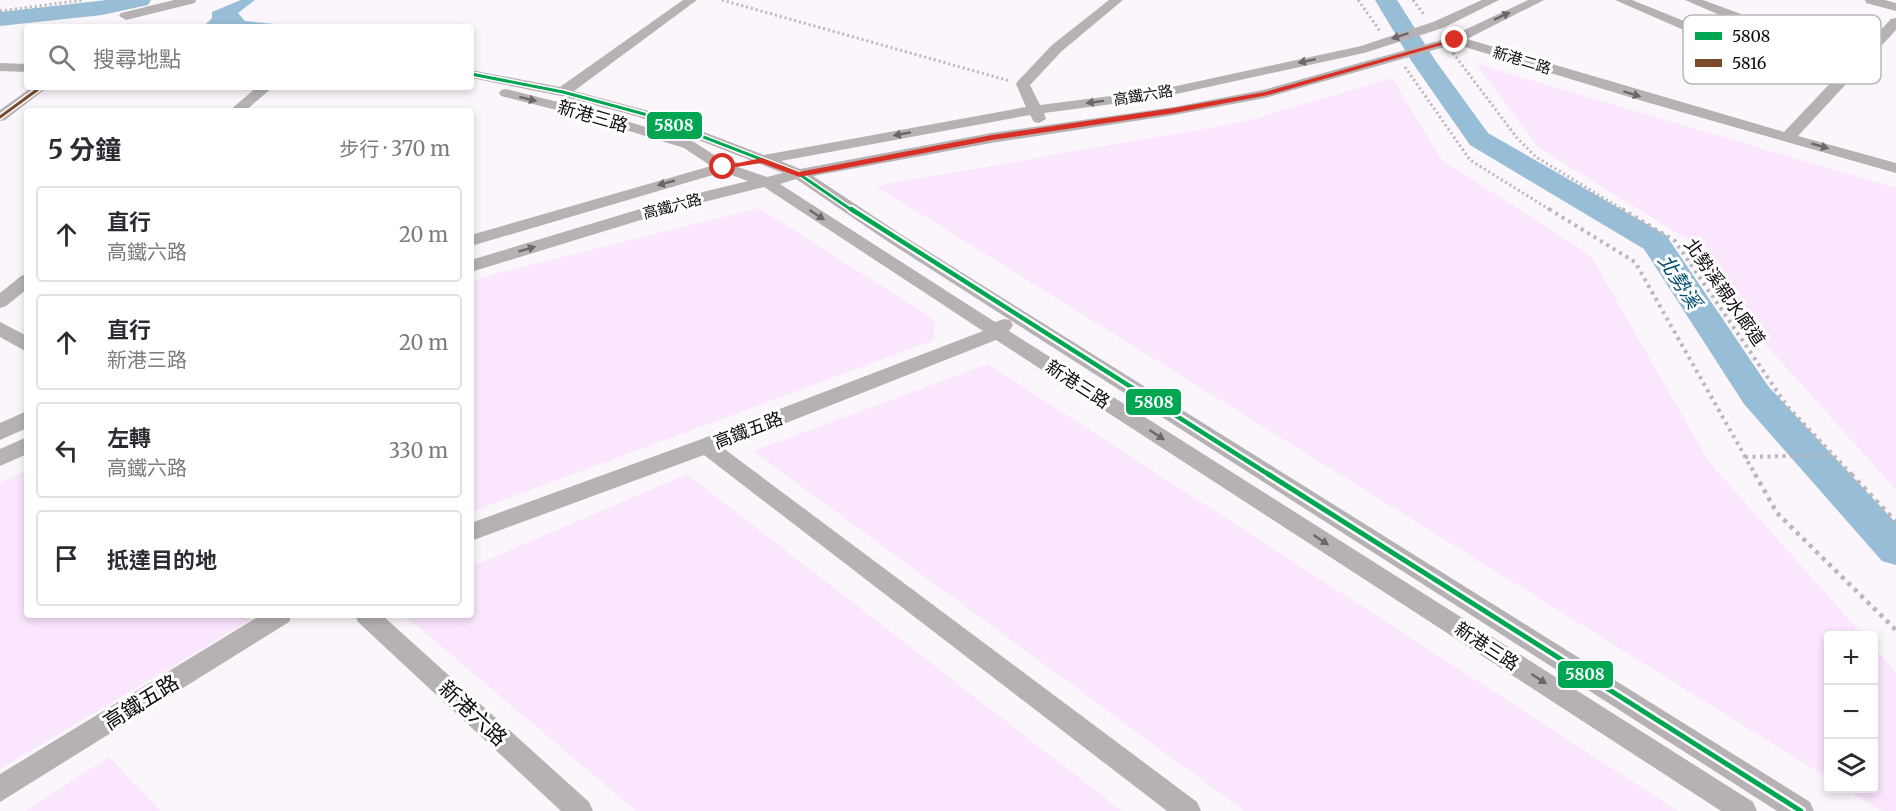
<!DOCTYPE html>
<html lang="zh-TW">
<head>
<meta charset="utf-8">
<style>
  :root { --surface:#fff; --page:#f7f7f7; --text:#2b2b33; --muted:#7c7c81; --line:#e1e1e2 }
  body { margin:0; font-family:Merriweather,"Noto Sans TC",serif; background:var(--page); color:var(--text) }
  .controls { position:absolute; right:18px; bottom:18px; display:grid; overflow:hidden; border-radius:6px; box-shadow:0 3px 9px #0003 }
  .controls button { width:54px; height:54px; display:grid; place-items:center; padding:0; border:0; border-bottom:2px solid var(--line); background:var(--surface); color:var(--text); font:30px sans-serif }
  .stop { position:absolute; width:18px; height:18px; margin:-14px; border:4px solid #d93025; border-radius:50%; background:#fff }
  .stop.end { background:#d93025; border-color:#fff; box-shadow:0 2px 6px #0008 }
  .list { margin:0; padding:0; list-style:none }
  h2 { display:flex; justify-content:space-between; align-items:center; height:78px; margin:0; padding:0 24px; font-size:26px }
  h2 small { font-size:20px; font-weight:400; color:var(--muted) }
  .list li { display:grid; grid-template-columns:39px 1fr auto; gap:18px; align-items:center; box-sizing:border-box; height:96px; margin:0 12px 12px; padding:0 12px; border:2px solid var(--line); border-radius:6px }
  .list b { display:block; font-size:22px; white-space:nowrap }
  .list p { margin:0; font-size:20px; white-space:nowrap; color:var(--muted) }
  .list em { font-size:20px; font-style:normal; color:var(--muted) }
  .icon { flex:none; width:33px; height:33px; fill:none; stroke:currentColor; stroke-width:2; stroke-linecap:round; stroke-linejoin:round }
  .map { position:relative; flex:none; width:1896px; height:811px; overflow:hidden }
  .search { position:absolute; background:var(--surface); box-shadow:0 3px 9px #0003; left:24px; top:24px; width:450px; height:66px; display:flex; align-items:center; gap:15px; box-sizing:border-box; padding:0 21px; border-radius:6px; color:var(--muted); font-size:22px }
  .panel { position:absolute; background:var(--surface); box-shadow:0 3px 9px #0003; left:24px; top:108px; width:450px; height:510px; border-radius:6px }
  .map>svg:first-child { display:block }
</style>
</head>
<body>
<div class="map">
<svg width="1896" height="811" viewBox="0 0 1896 811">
  <rect width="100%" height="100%" fill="#fbf6fb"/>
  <g fill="#fae6fd">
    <path d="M 1476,64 L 1896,188 L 1896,490 L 1738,314 L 1698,246 L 1539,148 Z"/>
    <path d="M 1392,78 L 1441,159 L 1591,256 L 1709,462 L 1863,635 L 1828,636 L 1828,778 L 876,186 L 1243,122 Z"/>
    <path d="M 759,208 L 935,320 L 934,340 L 471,512 L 471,283 L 494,274 Z"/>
    <path d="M 988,364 L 1678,811 L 1244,811 L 753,451 Z"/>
    <path d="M 27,470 L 27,615 L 253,615 L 250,620 L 0,769 L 0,483 Z"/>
    <path d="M 687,474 L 1122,811 L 636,811 L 404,615 L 471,615 L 471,567 Z"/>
    <path d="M 1874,648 L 1896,673 L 1896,811 L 1882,811 L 1846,789 L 1874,788 Z"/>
    <path d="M 109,757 L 161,811 L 25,811 Z"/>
  </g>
  <path fill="#98bdd6" d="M 241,0 L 255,0 L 238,13 L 245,21 L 305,27 L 203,27 L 212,18 L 212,12 Z"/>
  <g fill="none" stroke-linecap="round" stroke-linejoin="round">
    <g fill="#98bdd6" fill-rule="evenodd">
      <path d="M 107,0 L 151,0 L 148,5 L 102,15 L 0,26 L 0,12 Z"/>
      <path d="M 1375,0 L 1397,0 L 1435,60 L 1488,133 L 1666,235 L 1768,386 L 1896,523 L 1896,565 L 1882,561 L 1744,404 L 1644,249 L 1470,145 L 1412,62 Z"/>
    </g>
    <g stroke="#bab6b9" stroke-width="3" stroke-dasharray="2 3" stroke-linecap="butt">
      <path d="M 722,0 L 1010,81"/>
      <path d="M 1358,0 L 1380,31"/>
      <path d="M 1413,0 L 1425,16"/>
      <path d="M 0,11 L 84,0"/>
      <path d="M 1453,53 L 1517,138 L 1536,157 L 1625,211"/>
      <path d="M 1405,67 L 1470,160 L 1552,211"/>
    </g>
    <g stroke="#bab6b9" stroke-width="4" stroke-dasharray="3 4.5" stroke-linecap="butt">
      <path d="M 1549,209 L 1635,262 L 1756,476"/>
      <path d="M 1622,209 L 1675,241 L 1787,406 L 1853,476"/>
      <path d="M 1745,457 L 1833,455"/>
    </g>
    <g stroke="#bab6b9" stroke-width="4.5" stroke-dasharray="4 5" stroke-linecap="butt">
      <path d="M 1755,474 L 1777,513 L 1896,630"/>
      <path d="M 1851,474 L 1896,522"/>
    </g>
    <g fill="#b6b1b2" fill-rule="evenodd">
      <path d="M 174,0 L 196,0 L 195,3 L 126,20 L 119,16 L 121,13 Z"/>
      <path d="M 683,0 L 697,0 L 574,91 L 649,111 L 764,155 L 1026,107 L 1016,84 L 1018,81 L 1052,45 L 1109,0 L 1123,0 L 1062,51 L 1030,85 L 1040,105 L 1158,90 L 1361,46 L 1433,22 L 1482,0 L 1499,0 L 1443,28 L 1364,53 L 1158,98 L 1044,113 L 1046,119 L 1039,123 L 1034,122 L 1030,115 L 781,161 L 800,169 L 991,133 L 1174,107 L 1263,90 L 1445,39 L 1442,35 L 1444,32 L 1449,31 L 1456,34 L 1528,0 L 1544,0 L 1467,39 L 1784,132 L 1891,19 L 1896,18 L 1896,30 L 1798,136 L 1896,163 L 1896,173 L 1646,102 L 1455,44 L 1265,98 L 1174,115 L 991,143 L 813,176 L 902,235 L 1810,802 L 1814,811 L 1777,811 L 890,243 L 796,179 L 780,184 L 995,322 L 1004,319 L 1010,320 L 1013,325 L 1009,331 L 1753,802 L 1757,811 L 1721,811 L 996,340 L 723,448 L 1197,802 L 1201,811 L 1167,811 L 704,455 L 471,541 L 471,523 L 699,440 L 983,331 L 764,187 L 680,208 L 471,272 L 471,260 L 670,200 L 748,181 L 723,172 L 471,246 L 471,235 L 711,166 L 684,148 L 584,117 L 501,96 L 499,93 L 501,90 L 506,89 L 594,111 L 694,142 L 725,162 L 737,162 L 738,167 L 767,177 L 783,173 L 639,117 L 561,96 L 471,78 L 471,70 L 560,87 Z"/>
      <path d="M 1615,0 L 1632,0 L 1719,35 L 1721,38 L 1714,42 L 1709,41 Z"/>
      <path d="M 1685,0 L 1703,0 L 1741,14 L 1743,17 L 1741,20 L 1731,20 Z"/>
      <path d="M 1865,0 L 1885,0 L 1896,3 L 1896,11 L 1866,3 Z"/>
      <path d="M 0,63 L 27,64 L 27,72 L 0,71 Z"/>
      <path d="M 32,87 L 48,87 L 5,120 L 0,121 L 0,110 Z"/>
      <path d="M 257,87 L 273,87 L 245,111 L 229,111 Z"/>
      <path d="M 27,274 L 27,289 L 6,306 L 0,308 L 0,293 L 21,276 Z"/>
      <path d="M 0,322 L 27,336 L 27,352 L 0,337 Z"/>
      <path d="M 27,411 L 27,428 L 0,440 L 0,423 Z"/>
      <path d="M 27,437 L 27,454 L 0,466 L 0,449 Z"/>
      <path d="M 261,615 L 292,615 L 289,622 L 0,802 L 0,774 Z"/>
      <path d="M 355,615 L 382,615 L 589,802 L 593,811 L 561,811 L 358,622 Z"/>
    </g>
    <g stroke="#fff" stroke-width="6">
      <path id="bus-1-far2" d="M 471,74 L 563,92 L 644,114 L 799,174 L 853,211"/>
    </g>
    <g stroke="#fff" stroke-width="9">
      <path id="bus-1-far1" d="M 851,209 L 1271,476"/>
    </g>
    <g stroke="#fff" stroke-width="10">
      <path id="bus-1" d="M 1268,474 L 1801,811"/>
    </g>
    <g stroke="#fff" stroke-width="6">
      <path id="bus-2" d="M 0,117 L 41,87"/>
    </g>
    <use href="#bus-1-far2" stroke="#00a651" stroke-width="3"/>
    <use href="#bus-1-far1" stroke="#00a651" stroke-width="4.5"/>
    <use href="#bus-1" stroke="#00a651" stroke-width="5"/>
    <use href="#bus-2" stroke="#7a4b2a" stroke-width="3"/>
  </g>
  <defs><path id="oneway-solid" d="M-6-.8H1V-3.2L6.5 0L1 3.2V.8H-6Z" transform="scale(1.5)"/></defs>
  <g fill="#6c666a">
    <use href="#oneway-solid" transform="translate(1502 16) rotate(-25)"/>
    <use href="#oneway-solid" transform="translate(1400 36) rotate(162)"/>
    <use href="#oneway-solid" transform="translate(1307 61) rotate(168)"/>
    <use href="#oneway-solid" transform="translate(1632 94) rotate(17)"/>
    <use href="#oneway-solid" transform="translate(528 99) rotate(14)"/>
    <use href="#oneway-solid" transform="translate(1095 102) rotate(172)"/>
    <use href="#oneway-solid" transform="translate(902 134) rotate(169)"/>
    <use href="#oneway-solid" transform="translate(1820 146) rotate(16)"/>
    <use href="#oneway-solid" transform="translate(666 183) rotate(164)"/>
    <use href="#oneway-solid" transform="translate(817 215) rotate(33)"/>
    <use href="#oneway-solid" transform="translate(527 249) rotate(-17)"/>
    <use href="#oneway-solid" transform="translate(1157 435) rotate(33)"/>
    <use href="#oneway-solid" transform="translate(1321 540) rotate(33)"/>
    <use href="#oneway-solid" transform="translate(1539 679) rotate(33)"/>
  </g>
  <path fill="#d93025" d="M 1453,39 L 1459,40 L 1268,95 L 1174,113 L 992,140 L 799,177 L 761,163 L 723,169 L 719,167 L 762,158 L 799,172 L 992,135 L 1174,108 L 1265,92 Z"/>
  <g text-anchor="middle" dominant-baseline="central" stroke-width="6" stroke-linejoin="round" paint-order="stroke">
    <g font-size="15" fill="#110a12" stroke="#fff">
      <text transform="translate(1522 60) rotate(17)">新港二路</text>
      <text transform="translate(1143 95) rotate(-9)">高鐵六路</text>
      <text transform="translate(672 206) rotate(-15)">高鐵六路</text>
    </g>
    <g font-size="18" fill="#110a12" stroke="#fff">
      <text transform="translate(593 116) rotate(16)">新港三路</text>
      <text transform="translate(1725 292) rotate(55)">北勢溪親水廊道</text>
      <text transform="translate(1078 384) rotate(33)">新港三路</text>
      <text transform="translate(748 430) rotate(-21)">高鐵五路</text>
      <text transform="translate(1487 646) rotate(33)">新港三路</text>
    </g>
    <g font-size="20" font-style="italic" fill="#024e6f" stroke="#fff">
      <text transform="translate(1680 281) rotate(57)">北勢溪</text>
    </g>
    <g font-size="21" fill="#110a12" stroke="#fff">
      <text transform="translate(141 702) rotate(-32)">高鐵五路</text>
      <text transform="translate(473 713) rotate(43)">新港六路</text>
    </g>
  </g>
  <rect x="1683" y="15" width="198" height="69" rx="9" fill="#fff" stroke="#b8b6b8" stroke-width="1.5"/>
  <rect x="1695" y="32" width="27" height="8" fill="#00a651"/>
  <rect x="1695" y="59" width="27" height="8" fill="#7a4b2a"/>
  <g font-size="16" fill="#110a12">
    <text x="1732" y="42">5808</text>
    <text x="1732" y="69">5816</text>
  </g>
  <g stroke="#fff" stroke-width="2">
    <rect x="646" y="111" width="57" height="29" rx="6" fill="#00a651"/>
    <rect x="1125" y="388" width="57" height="28" rx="6" fill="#00a651"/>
    <rect x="1557" y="660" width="57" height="29" rx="6" fill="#00a651"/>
  </g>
  <g font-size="16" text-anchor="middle" font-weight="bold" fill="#fff">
    <text x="674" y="131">5808</text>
    <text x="1154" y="408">5808</text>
    <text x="1585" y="680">5808</text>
  </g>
</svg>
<div class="controls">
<button>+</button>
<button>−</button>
<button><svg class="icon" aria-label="layers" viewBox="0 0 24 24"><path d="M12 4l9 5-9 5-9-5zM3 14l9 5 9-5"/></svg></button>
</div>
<div class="stop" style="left:723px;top:167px"></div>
<div class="stop end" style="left:1455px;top:40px"></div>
<div class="search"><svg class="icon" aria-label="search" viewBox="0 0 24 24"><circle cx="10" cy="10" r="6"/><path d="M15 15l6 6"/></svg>搜尋地點</div>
<section class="panel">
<h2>5 分鐘<small>步行 · 370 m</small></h2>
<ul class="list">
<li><svg class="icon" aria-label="ahead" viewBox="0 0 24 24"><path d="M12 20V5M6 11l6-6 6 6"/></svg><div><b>直行</b><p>高鐵六路</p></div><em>20 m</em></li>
<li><svg class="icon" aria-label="ahead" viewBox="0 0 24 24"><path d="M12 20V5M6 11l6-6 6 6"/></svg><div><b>直行</b><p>新港三路</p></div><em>20 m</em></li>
<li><svg class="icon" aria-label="left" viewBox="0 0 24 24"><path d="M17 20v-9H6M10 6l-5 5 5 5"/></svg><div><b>左轉</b><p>高鐵六路</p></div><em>330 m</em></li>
<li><svg class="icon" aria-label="arrive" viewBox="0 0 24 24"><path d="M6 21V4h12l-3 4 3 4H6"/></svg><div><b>抵達目的地</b></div></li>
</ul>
</section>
</div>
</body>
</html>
